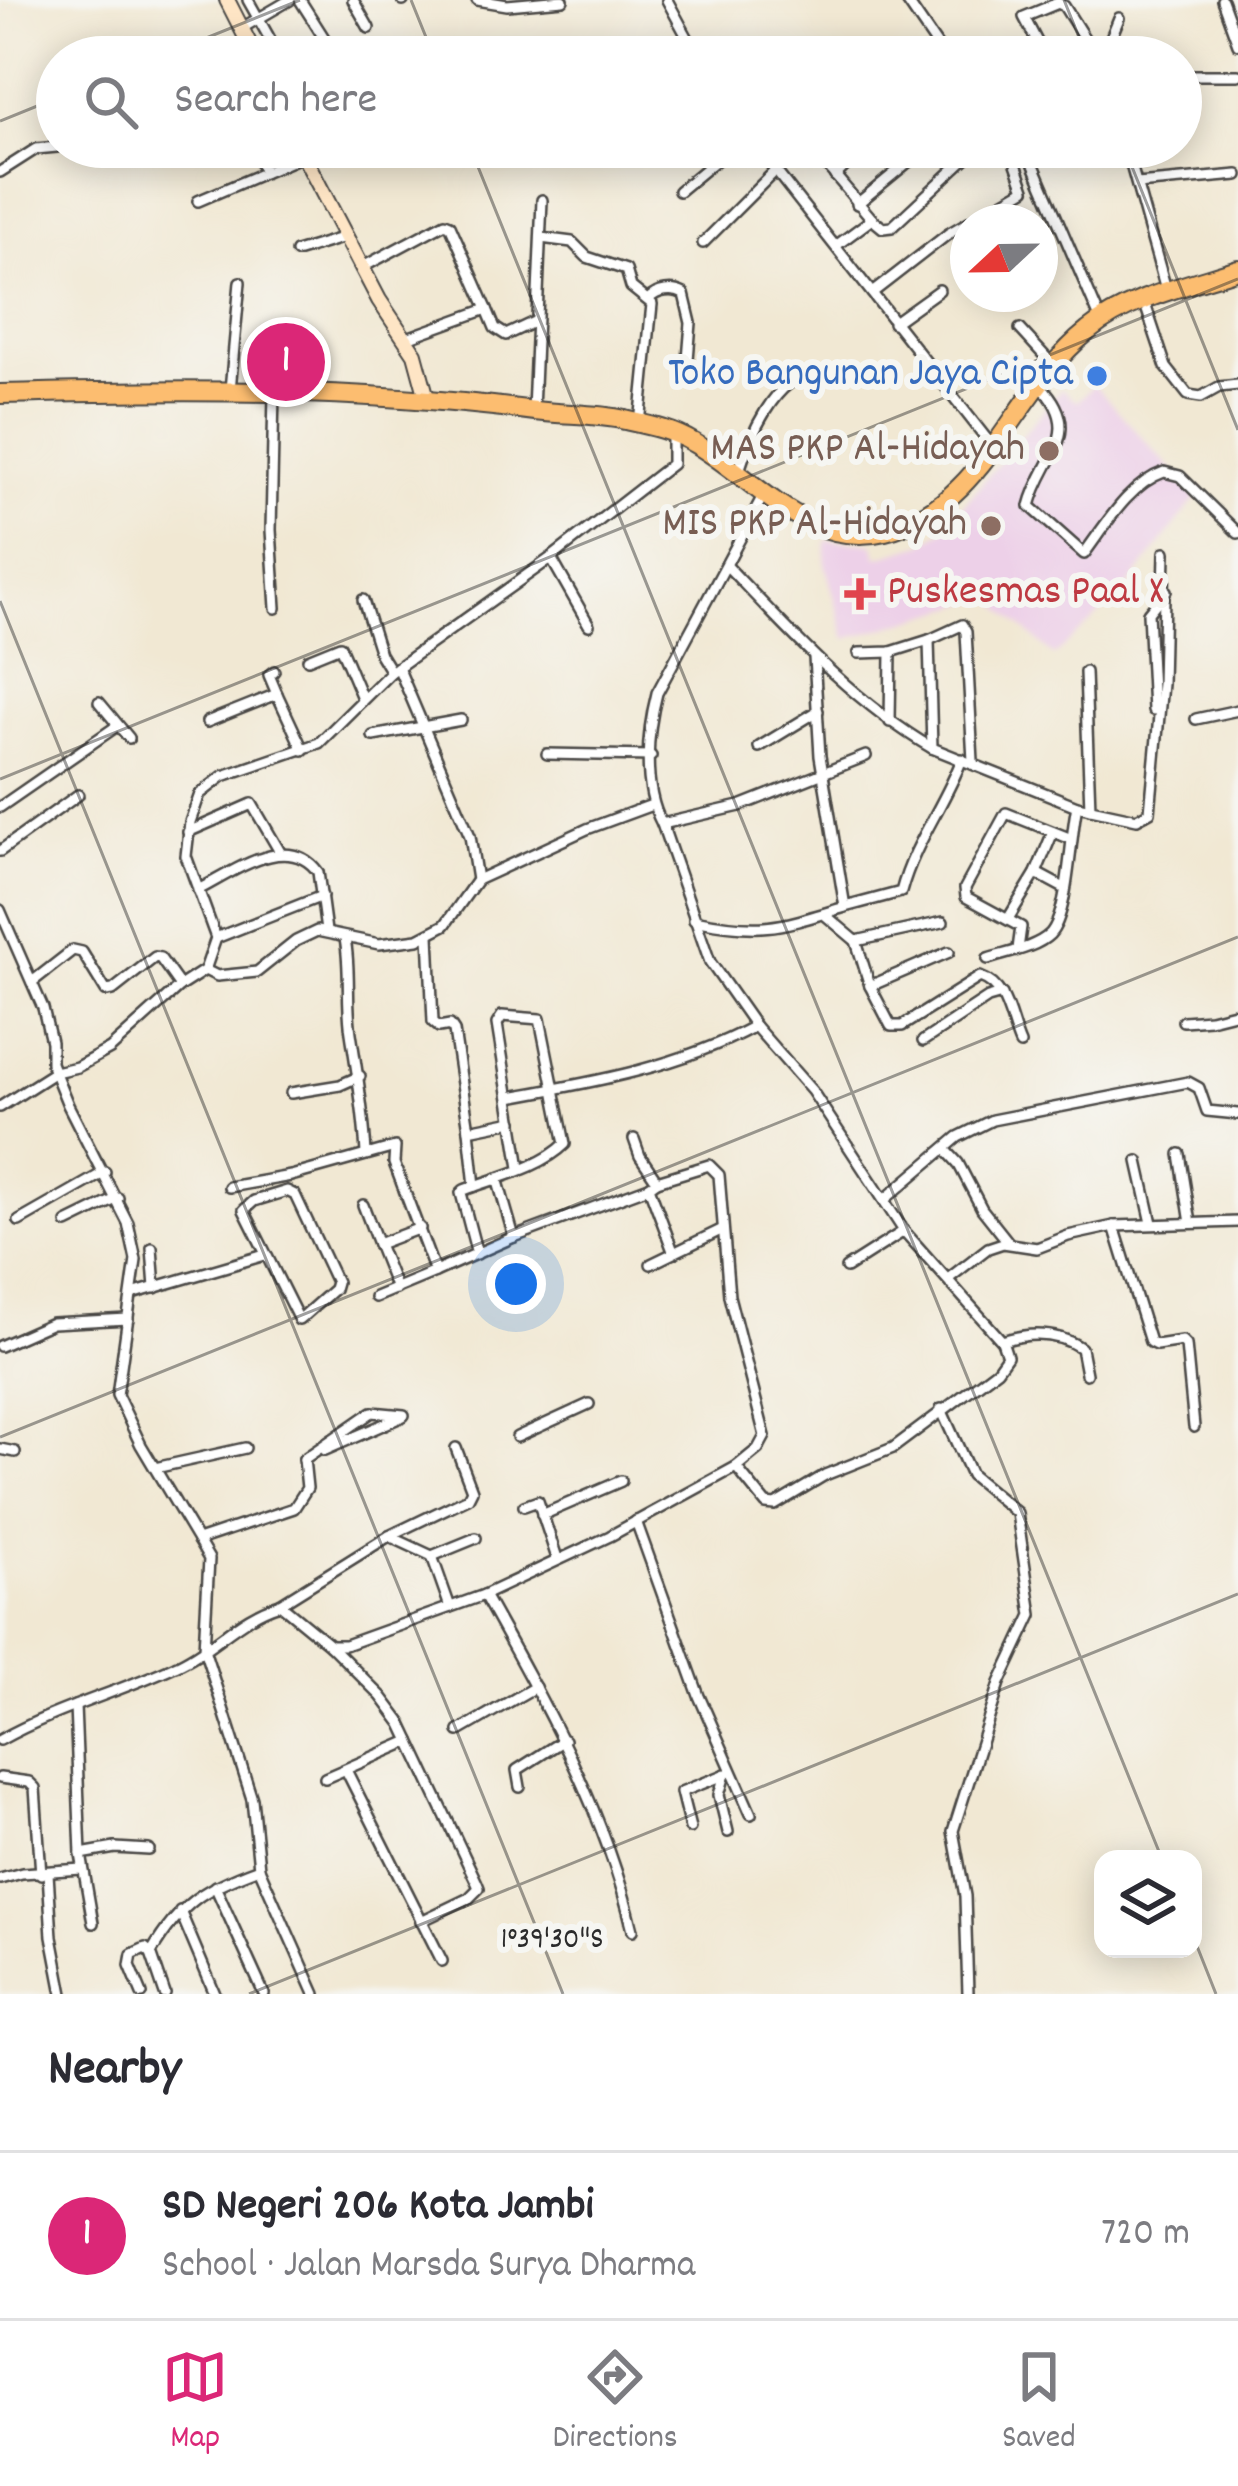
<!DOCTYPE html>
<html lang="en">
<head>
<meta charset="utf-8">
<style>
  :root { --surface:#fff; --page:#f2f2f3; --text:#2b2b33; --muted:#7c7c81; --line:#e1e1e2; --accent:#db2777 }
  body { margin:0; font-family:Dekko,sans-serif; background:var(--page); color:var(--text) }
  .controls { position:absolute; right:36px; bottom:36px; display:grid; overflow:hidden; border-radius:24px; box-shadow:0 6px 30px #0003 }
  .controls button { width:108px; height:108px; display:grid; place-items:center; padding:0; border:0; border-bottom:3px solid var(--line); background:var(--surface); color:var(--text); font:60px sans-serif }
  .compass { position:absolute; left:950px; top:204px; width:108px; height:108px; border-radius:50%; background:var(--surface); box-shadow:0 6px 30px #0003; rotate:248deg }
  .you { position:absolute; left:516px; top:1284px; width:42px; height:42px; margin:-30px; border:9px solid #fff; border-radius:50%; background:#1a73e8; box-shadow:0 0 0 18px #1a73e833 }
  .badge { display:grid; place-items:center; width:78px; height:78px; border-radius:50%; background:var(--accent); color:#fff; font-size:39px; font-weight:700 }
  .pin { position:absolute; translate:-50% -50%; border:6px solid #fff; box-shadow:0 3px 12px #0006 }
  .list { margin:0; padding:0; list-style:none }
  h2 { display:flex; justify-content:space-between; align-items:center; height:156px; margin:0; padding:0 48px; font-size:51px }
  h2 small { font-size:39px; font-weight:400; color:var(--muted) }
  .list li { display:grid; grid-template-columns:78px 1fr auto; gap:36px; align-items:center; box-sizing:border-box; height:168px; padding:0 48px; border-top:3px solid var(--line) }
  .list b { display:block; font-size:45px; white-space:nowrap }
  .list p { margin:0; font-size:39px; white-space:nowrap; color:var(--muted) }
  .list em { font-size:39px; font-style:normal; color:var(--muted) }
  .icon { flex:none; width:66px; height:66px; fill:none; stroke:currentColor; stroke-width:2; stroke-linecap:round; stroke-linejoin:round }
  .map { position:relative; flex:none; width:1238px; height:1994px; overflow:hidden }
  .search { position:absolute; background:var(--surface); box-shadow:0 6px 30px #0003; left:36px; right:36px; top:36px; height:132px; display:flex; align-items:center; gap:30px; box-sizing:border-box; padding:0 42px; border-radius:66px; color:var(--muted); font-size:45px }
  .sheet { height:324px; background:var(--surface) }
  nav { display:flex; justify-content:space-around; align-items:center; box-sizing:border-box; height:168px; border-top:3px solid var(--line); background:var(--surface); font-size:33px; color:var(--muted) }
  nav a { display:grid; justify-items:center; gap:6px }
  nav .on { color:var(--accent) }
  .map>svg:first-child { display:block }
</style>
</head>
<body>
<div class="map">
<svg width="1238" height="1994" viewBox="0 0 1238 1994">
  <rect width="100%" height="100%" fill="#f6f6f2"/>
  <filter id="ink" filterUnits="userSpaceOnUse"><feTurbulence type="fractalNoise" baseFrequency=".00833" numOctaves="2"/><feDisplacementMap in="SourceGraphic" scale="24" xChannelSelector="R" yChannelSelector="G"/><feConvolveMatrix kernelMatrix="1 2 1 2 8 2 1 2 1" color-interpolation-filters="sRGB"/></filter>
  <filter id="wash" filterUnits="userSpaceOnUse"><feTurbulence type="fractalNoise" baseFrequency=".004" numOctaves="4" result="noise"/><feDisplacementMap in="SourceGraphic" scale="48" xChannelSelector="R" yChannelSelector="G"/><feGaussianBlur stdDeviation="2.7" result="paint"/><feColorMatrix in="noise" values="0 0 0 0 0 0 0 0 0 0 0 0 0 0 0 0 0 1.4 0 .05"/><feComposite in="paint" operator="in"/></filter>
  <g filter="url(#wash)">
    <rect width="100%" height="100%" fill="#f1e8d3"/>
    <g fill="#edd0e8">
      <path d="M 258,338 L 313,340 L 317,385 L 257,384 Z"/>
      <path d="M 1094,385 L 1197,497 L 1124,592 L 1054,656 L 989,597 L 846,639 L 825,564 L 826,540 L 873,543 L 878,557 L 923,544 L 942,531 L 1061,389 L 1077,402 Z"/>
    </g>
  </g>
  <g filter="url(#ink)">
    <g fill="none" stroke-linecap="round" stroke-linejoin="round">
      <g stroke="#494744" stroke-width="14">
        <g id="street">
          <path d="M 248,0 L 280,57"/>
          <path d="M 300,0 L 326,41"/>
          <path d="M 353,0 L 369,28"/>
          <path d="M 403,0 L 403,1"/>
          <path d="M 477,0 L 507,5 L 563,0"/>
          <path d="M 667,0 L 698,57"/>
          <path d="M 906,0 L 945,57"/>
          <path d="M 1222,0 L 1238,44"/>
          <path d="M 242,28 L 290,0"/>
          <path d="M 1045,57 L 1024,17 L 1058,3 L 1064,6 L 1096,57"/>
          <path d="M 1103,57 L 1119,18"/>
          <path d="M 1181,75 L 1238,75"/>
          <path d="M 75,147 L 108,147"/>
          <path d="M 252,147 L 265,172"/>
          <path d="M 757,147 L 993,447"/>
          <path d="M 811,147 L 872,219 L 837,245"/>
          <path d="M 882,147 L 913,158 L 925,147"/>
          <path d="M 1126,147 L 1167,293"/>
          <path d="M 1028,151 L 1101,321"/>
          <path d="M 0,172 L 36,149 L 57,147"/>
          <path d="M 835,176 L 865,147"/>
          <path d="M 1137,184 L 1238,175"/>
          <path d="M 679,191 L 732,147"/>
          <path d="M 198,201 L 303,156"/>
          <path d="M 857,204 L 913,158"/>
          <path d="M 872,219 L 883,228 L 892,227 L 968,156"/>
          <path d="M 541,238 L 572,242 L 587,257 L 626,270 L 631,287 L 652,304 L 640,424"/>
          <path d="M 703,243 L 776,170"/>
          <path d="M 296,252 L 345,237"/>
          <path d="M 361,268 L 445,223 L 450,225 L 487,309 L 404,339"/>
          <path d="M 872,293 L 948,234 L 1025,189 L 1010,147"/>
          <path d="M 649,299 C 657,290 673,288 684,294 L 691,323 L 687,372"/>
          <path d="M 1144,301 L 1166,367 L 1188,395 L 1201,397 L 1219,387 L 1238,385"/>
          <path d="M 487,309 L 495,328 L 506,335 L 536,321"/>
          <path d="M 893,323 L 939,290"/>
          <path d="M 1020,329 L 1053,365"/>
          <path d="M 1040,385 C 1087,433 1042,457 1030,506 L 1084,554 C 1105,526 1129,484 1164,472 L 1180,476 L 1238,533"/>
          <path d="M 230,390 L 240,282"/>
          <path d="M 274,393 L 271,530 L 276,608"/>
          <path d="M 533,411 L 542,200"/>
          <path d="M 738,474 C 748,442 775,372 816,374"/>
          <path d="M 551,558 L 589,625"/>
          <path d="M 728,567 C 791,633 852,701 932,748 L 1077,806 L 1137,819 L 1150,812 L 1162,684 L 1165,552"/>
          <path d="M 363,600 L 380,654 L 391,672"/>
          <path d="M 929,640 L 962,625 L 966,632 L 973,761"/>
          <path d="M 859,653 L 891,652 L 929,640 L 932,748"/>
          <path d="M 308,659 L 340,646 L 362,698"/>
          <path d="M 398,667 L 470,836 L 477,880"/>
          <path d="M 274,671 L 269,675 L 277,694"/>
          <path d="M 1085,672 L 1090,809"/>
          <path d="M 99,702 L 129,738"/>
          <path d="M 1153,710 L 1148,613 L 1166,591"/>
          <path d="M 1196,719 L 1238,710"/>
          <path d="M 207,722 L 277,694 L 303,750"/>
          <path d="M 890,722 L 891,652"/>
          <path d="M 373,736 L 461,720"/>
          <path d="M 759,747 L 818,711"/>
          <path d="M 547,754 L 651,756"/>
          <path d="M 652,805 L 587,829 L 477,880 L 445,925 L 418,939 L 379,944 L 317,931 L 296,941 L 257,972 L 217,976 L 205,970 L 216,938 L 186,856 L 190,822 L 200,794 L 223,776 L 319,743 L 391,672 L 551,558 L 672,464 L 672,432"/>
          <path d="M 0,807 L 117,726"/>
          <path d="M 662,824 L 740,806 L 866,756"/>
          <path d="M 188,832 L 252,804 L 280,852"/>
          <path d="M 0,851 L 78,795"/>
          <path d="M 1036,873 L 1064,888"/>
          <path d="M 198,890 C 232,873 288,830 318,872 L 326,931"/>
          <path d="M 845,907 L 901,892 C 914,843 944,806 962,759"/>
          <path d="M 0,910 L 43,1008 L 51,1042 L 51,1063 L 68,1105 L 128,1223 L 136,1260 L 117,1395 L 141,1445 L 209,1559 L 204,1649 L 252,1799 L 259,1868 C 204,1888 181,1902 151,1953 L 165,1994"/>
          <path d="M 824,914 L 856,941 L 943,922"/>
          <path d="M 1008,919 L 1036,873 L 1053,832"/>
          <path d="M 694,920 C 763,934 779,927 845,907 L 820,756 L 814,657"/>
          <path d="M 429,935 L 433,1022 L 439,1027 L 450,1025 L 454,1031 L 469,1130 L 513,1121"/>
          <path d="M 216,938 L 322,896"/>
          <path d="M 345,939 C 351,970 346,1002 351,1033 C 357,1073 364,1112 366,1154"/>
          <path d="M 856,941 L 870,986 L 891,1026 L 902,1026 L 980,977 C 1008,987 1009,1019 1020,1044"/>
          <path d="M 1018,949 L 1021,927 L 966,897 L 965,888 L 1006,813 L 1069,838"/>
          <path d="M 988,959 C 1006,953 1036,948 1050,934 C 1069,914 1070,835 1077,806"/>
          <path d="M 32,982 L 73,950 L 82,952 L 106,991 L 113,990 L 155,957 L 160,958 L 180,986"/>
          <path d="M 870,986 L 949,952"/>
          <path d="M 1183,1021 L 1210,1019 L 1238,1012"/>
          <path d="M 923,1041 L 988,998 L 1002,994"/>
          <path d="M 291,1093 L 340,1085 L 360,1076"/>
          <path d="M 510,1097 C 595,1082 679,1067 755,1026"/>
          <path d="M 0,1107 L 55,1072 L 77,1067 L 110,1049 L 180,986 L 205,970"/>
          <path d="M 469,1130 L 475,1186"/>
          <path d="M 634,1139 L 640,1156 L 657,1181 L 649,1187 L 673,1251"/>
          <path d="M 946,1150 L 958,1163 L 982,1209 L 1009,1243"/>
          <path d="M 1180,1154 L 1191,1223"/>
          <path d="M 1138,1161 L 1152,1223"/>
          <path d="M 497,1178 L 514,1237"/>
          <path d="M 229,1187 L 291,1176 L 395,1147 L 394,1163 L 435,1272 L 514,1237 L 649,1187"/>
          <path d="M 287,1191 L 295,1195 L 336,1282 L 334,1289 L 299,1320 L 244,1210 L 254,1201 Z"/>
          <path d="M 884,1200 L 958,1137 L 992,1120 L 1188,1082 L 1199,1088 L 1207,1111 L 1238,1114"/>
          <path d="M 363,1205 L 378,1244"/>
          <path d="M 19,1221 L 105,1172"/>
          <path d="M 67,1223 L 118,1198"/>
          <path d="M 1114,1226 L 1150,1342 L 1156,1345 L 1182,1341 L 1186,1345 L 1194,1427"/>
          <path d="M 152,1248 L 155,1288"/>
          <path d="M 477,1254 L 461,1193 L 464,1190 C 495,1178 541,1168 565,1144 L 540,1019 L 502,1016 L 497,1024 L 520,1168"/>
          <path d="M 651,1264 L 723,1229"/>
          <path d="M 846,1268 L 904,1231"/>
          <path d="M 948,1279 L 988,1248 L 1003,1243 L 1037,1248 L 1068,1236 L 1114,1226 L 1238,1222"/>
          <path d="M 396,1289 L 378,1244 L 420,1228"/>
          <path d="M 132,1294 L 265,1255"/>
          <path d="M 375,1297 L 435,1272"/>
          <path d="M 1002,1341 C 1030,1332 1057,1332 1081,1348 L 1086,1374"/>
          <path d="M 0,1346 L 52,1323 L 128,1319"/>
          <path d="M 941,1409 L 971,1475 L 1017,1513 L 1032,1615 L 1000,1683 L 953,1831 L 965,1896 L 968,1994"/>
          <path d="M 517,1437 L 589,1404"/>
          <path d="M 0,1449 L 15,1452"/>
          <path d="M 325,1450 L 403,1416"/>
          <path d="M 304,1459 L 372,1412 L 404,1415"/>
          <path d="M 736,1467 L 766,1504 L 775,1505 L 825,1475 L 893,1448 L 997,1370 L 1007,1356 L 1002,1341 L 904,1231 L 812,1091 L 755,1026 L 710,962 L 662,824 C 642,787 647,732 657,693 L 764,494"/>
          <path d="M 155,1468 L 245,1448"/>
          <path d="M 524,1506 L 538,1501 L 557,1558"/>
          <path d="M 542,1515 L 621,1481"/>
          <path d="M 636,1521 L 699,1696 L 751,1814"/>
          <path d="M 389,1536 L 432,1556 L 450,1607"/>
          <path d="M 198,1540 L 294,1508 L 307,1488 L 304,1459"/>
          <path d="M 432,1556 L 476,1538"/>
          <path d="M 484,1595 C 544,1702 604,1809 633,1930"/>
          <path d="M 280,1604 L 389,1536 L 468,1498 L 472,1490 L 456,1448"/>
          <path d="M 330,1645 L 381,1696 L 402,1724 L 477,1883 L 479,1888 L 469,1898 L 421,1921"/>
          <path d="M 75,1706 L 81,1854 L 93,1923"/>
          <path d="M 459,1731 L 535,1687"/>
          <path d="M 0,1740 C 55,1709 117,1693 175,1666 C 214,1649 239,1616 280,1604 L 330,1645 L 345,1645 L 484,1595 L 610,1536 L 736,1467 L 758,1449 L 765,1436 L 729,1296 L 719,1175 L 709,1165 L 657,1181"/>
          <path d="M 346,1770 L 442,1961"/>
          <path d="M 725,1774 L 719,1795 L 728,1832"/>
          <path d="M 0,1778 L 29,1782 L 35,1788 L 41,1874"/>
          <path d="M 325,1778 L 410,1741"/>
          <path d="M 520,1787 L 517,1770 L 564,1740"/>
          <path d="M 690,1828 L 681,1792 L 724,1775"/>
          <path d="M 81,1854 L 115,1848 L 149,1850"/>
          <path d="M 259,1868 L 315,1994"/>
          <path d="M 48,1873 L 52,1937 L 63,1994"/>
          <path d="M 0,1879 L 22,1873 L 82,1869"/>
          <path d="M 215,1886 L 264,1994"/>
          <path d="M 180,1911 L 215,1994"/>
          <path d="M 142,1994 L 130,1965 L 132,1954 L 145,1948 L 151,1953"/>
        </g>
      </g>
      <g stroke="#494744" stroke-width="18">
        <g id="secondary">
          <path d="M 227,0 L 256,57"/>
          <path d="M 299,147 L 379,300 L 415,354 L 427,398"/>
        </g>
      </g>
      <g stroke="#494744" stroke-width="22">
        <path id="highway" d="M 0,394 C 179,389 358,388 535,411 C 565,415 596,413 625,420 C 648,425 673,430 694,443 C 754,477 807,550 885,531 C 985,507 1013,390 1088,331 C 1128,298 1189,285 1238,269"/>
      </g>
      <use href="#street" stroke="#fff" stroke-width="9"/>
      <use href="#secondary" stroke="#fee5c5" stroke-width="14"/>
      <use href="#highway" stroke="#fcbd6f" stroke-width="18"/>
    </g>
  </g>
  <path fill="none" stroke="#2b2b2b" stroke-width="3" stroke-opacity="0.45" d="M 411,0 L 434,57M 1064,0 L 1087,57M 159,57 L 300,0M 0,121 L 57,98M 470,147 L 1162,1859M 1124,147 L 1238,430M 0,601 L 563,1994M 0,779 L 1238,279M 0,1437 L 1238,937M 1193,1936 L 1216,1994M 249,1994 L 1238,1594"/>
  <circle fill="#3f7fe0" stroke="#f6f6f2" stroke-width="4.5" cx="1097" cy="376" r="12"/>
  <g fill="#8d6e63" stroke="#f6f6f2" stroke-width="4.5">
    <circle cx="1049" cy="451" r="12"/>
    <circle cx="991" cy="526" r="12"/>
  </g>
  <path fill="#e0444e" stroke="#f6f6f2" stroke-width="4.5" d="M854 576h12v12h12v12h-12v12h-12v-12h-12v-12h12z"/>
  <g text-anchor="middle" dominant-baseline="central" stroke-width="12" stroke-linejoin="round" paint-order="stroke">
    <g font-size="42" fill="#366cbe" stroke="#f6f6f2" text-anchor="end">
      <text x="1073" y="376">Toko Bangunan Jaya Cipta</text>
    </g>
    <g font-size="42" fill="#785e54" stroke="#f6f6f2" text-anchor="end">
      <text x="1025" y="451">MAS PKP Al-Hidayah</text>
      <text x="967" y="526">MIS PKP Al-Hidayah</text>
    </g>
    <g font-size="42" fill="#be3a42" stroke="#f6f6f2" text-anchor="start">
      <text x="887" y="594">Puskesmas Paal X</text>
    </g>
  </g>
  <g font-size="30" text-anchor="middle" fill="#2b2b2b" stroke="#f6f6f2" stroke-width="12" stroke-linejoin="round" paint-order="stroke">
    <text x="552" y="1947">1°39'30"S</text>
  </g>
</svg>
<div class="controls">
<button><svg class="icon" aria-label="layers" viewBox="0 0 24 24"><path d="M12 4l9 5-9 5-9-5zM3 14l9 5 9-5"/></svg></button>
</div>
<svg class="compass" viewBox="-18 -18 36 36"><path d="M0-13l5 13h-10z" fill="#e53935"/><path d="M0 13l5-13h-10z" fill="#7c7c81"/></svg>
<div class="you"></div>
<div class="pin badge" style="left:286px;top:362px">1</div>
<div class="search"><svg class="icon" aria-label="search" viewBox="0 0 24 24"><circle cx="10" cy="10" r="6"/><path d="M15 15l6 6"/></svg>Search here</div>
</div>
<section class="sheet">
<h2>Nearby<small></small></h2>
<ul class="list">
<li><span class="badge">1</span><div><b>SD Negeri 206 Kota Jambi</b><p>School · Jalan Marsda Surya Dharma</p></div><em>720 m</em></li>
</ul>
</section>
<nav>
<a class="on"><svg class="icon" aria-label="map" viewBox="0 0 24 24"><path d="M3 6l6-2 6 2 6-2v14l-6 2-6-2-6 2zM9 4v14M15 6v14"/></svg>Map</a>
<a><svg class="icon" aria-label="directions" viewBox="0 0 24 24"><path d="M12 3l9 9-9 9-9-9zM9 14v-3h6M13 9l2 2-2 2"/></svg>Directions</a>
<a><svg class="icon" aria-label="saved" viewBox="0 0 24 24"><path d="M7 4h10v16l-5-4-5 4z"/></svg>Saved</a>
</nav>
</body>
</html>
